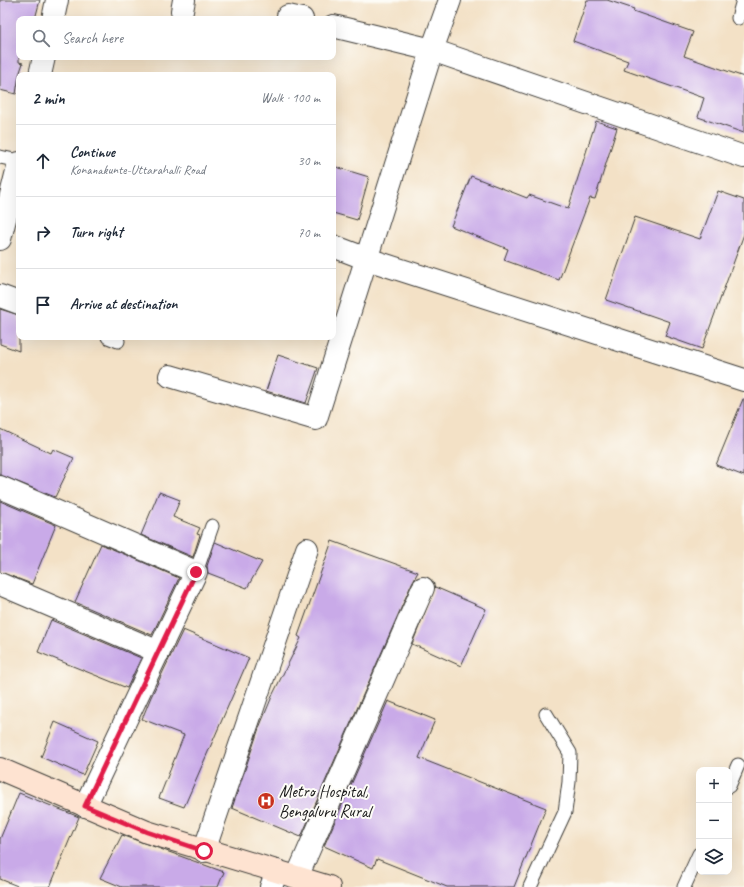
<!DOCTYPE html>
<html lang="en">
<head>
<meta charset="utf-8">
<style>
  :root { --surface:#fff; --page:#f6f6f7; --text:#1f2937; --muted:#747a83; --line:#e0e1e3 }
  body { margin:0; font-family:Caveat,sans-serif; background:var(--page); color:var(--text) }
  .controls { position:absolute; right:12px; bottom:12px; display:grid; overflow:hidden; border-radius:8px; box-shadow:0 4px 16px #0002 }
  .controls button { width:36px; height:36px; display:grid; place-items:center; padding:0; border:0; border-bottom:1px solid var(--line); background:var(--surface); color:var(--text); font:20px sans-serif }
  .stop { position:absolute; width:12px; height:12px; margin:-9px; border:3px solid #e11d48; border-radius:50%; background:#fff }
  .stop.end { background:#e11d48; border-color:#fff; box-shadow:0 1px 4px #0008 }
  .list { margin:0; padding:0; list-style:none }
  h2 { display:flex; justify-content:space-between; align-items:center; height:52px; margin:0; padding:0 16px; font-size:17px }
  h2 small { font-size:13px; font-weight:400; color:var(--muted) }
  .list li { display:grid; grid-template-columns:26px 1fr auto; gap:12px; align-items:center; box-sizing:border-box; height:72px; padding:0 16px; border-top:1px solid var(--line) }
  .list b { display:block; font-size:15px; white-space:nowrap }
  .list p { margin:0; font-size:13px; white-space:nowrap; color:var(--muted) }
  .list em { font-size:13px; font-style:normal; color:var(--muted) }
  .icon { flex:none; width:22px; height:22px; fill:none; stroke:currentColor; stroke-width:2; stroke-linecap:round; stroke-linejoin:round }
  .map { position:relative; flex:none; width:744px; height:887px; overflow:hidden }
  .search { position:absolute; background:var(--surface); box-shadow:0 4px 16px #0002; left:16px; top:16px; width:320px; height:44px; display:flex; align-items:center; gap:10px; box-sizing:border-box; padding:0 14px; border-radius:8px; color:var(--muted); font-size:15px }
  .panel { position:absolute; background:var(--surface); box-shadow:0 4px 16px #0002; left:16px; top:72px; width:320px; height:268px; border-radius:8px }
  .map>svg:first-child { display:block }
</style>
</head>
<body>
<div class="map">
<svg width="744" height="887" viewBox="0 0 744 887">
  <rect width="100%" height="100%" fill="#fdfcf7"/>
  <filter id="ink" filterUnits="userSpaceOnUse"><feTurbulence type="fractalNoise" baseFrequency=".025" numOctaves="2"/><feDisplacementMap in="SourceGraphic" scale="8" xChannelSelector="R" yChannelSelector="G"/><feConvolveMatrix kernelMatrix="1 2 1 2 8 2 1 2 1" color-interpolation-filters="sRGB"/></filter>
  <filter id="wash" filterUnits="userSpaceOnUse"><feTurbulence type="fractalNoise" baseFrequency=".012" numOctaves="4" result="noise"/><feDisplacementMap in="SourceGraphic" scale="16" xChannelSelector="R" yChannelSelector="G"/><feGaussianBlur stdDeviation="0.9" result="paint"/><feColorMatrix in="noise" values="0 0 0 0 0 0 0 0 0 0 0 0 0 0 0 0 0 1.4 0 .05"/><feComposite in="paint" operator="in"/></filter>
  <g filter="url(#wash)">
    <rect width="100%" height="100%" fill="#f3e1c6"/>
    <g id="blocks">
      <g fill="#c9aae8">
        <path d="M 0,0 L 40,0 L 35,19 L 19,19 L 19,62 L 23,63 L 19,75 L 16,94 L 0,90 Z"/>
        <path d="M 587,0 L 607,0 L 634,9 L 633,11 L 693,32 L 684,56 L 744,77 L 744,133 L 698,117 L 704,98 L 624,70 L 628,61 L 573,41 Z"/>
        <path d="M 596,121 L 617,128 L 595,199 L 590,198 L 559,280 L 504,260 L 508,249 L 451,226 L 471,176 L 527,198 L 529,195 L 568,209 Z"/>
        <path d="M 333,166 L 369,177 L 357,220 L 333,213 Z"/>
        <path d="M 718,191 L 744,200 L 744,234 L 702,349 L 665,336 L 670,322 L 606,300 L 635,217 L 700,239 Z"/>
        <path d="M 0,309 L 19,315 L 19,351 L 0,344 Z"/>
        <path d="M 278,355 L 318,368 L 306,403 L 266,391 Z"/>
        <path d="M 743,399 L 744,399 L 744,476 L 716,465 Z"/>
        <path d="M 0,429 L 51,453 L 53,449 L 74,458 L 55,497 L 0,475 Z"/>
        <path d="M 159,492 L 180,500 L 173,517 L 200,528 L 197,534 L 200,535 L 193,557 L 141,535 Z"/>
        <path d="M 0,501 L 56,525 L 32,584 L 0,572 Z"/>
        <path d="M 332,541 L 418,572 L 412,583 L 301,837 L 232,808 L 259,728 L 273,694 L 301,638 L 298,636 Z"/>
        <path d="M 215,542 L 262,562 L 247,588 L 208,573 L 207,566 Z"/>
        <path d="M 101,544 L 179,578 L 152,635 L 75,602 Z"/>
        <path d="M 435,587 L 486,609 L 461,666 L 412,644 Z"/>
        <path d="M 51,620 L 141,658 L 127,688 L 38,652 Z"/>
        <path d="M 183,630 L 249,658 L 184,807 L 159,798 L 184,735 L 142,719 L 151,697 Z"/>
        <path d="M 388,701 L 435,720 L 419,758 L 546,808 L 514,887 L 447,887 L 377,859 L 373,868 L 324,846 Z"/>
        <path d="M 55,722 L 98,741 L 83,775 L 41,757 Z"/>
        <path d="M 19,793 L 79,817 L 50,887 L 20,887 L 0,879 L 0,839 Z"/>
        <path d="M 122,835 L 224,872 L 218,887 L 122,887 L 100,878 Z"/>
      </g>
    </g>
  </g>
  <g filter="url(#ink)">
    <use href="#blocks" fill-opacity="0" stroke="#3c3a36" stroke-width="1"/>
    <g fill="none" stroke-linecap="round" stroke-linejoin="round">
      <g stroke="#3c3a36" stroke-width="15">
        <g id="lane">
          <path d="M 738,18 L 743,0"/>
          <path d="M 0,157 L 19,161"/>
          <path d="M 108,337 L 118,341"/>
          <path d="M 196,572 L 212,526"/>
          <path d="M 729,786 L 738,765"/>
          <path d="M 530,887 L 565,812 L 569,782 L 570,753 L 546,714"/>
          <path d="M 684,887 L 699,854"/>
        </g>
      </g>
      <g stroke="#3c3a36" stroke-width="24">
        <g id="street">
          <path d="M 182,11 L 184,0"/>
          <path d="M 288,16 L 302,19"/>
          <path d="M 53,19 L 57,0"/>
          <path d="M 333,26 L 432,50 L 744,157"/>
          <path d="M 40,75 L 44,57"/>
          <path d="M 0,239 L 19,163"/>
          <path d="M 333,246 L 367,259 L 744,380"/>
          <path d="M 0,296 L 19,303"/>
          <path d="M 170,376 L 316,419 L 432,50 L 450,0"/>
          <path d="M 0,487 L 196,572 L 85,806"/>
          <path d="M 0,584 L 159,652"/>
          <path d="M 204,851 L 307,549"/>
          <path d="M 297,877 L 423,588"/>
          <path d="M 271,887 L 277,871"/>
        </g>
      </g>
      <g stroke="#3c3a36" stroke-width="24">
        <path id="secondary" d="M 0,769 L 147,832 L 329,887"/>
      </g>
      <use href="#lane" stroke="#fff" stroke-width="13"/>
      <use href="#street" stroke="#fff" stroke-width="22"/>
      <use href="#secondary" stroke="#fee3d1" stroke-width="22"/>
    </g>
  </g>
  <g fill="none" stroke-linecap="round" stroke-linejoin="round" filter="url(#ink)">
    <path stroke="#e11d48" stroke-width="5" d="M 196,572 L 85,806 L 147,832 L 204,851"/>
  </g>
  <defs>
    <g id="hospital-disc" transform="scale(0.9)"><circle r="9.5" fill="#c8321e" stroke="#fdfcf7"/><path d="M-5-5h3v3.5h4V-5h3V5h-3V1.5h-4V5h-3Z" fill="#fff"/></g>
  </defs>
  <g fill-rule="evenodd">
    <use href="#hospital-disc" x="266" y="801"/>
  </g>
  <g text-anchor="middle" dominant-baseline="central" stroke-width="4" stroke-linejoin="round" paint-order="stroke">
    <g font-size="17" fill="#1c1c1c" stroke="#fdfcf7" text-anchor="start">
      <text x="279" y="791">Metro Hospital,<tspan x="279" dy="20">Bengaluru Rural</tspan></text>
    </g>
  </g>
</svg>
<div class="controls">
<button>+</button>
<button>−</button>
<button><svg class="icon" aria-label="layers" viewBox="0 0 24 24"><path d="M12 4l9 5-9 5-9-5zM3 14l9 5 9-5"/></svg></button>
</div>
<div class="stop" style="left:204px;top:851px"></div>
<div class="stop end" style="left:196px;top:572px"></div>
<div class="search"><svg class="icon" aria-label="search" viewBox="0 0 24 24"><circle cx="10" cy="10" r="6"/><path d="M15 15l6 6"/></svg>Search here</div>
<section class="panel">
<h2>2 min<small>Walk · 100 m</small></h2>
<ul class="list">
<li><svg class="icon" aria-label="ahead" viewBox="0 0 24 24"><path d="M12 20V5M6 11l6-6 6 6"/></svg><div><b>Continue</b><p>Konanakunte-Uttarahalli Road</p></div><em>30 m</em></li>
<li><svg class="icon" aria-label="right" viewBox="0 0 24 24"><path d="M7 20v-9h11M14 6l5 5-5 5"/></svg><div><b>Turn right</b></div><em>70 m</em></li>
<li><svg class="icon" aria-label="arrive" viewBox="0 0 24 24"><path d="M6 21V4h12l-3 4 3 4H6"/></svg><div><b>Arrive at destination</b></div></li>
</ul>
</section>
</div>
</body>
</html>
